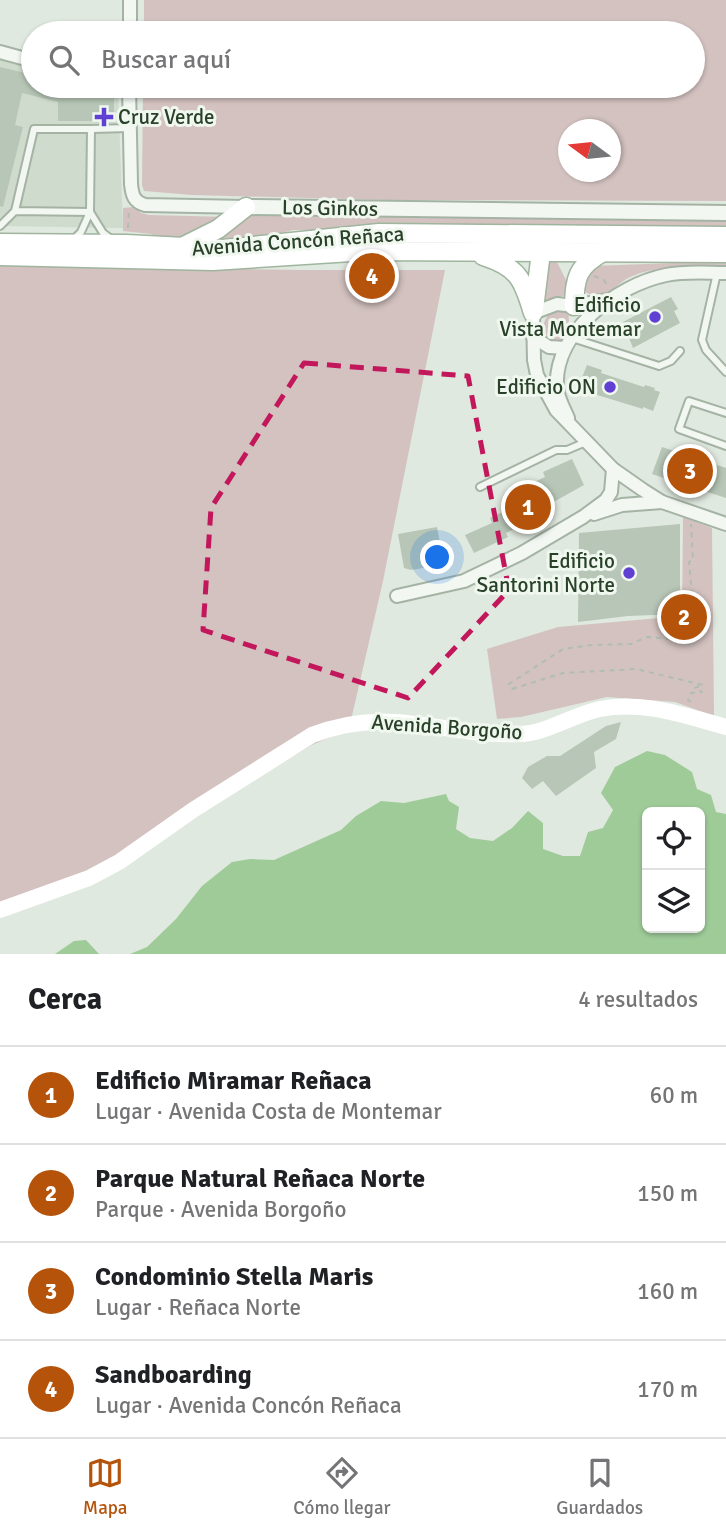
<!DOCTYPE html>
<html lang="es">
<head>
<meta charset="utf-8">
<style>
  :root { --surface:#fff; --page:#f6f6f6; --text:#202124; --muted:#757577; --line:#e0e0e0; --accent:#b45309 }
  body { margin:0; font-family:Signika,sans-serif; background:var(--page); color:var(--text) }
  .controls { position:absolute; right:21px; bottom:21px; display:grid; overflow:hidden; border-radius:10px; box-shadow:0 2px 5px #0004 }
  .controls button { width:63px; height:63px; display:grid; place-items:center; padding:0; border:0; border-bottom:2px solid var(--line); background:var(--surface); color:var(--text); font:35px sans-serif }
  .compass { position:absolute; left:558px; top:119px; width:63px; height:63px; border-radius:50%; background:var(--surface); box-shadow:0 2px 5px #0004; rotate:285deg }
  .you { position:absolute; left:438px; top:558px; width:24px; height:24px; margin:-18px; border:5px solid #fff; border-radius:50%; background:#1a73e8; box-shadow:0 0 0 10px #1a73e833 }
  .badge { display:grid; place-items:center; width:46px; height:46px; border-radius:50%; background:var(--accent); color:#fff; font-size:23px; font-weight:700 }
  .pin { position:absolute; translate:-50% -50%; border:4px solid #fff; box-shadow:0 2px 7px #0006 }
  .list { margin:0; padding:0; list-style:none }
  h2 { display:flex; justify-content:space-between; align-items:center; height:91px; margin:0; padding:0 28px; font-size:30px }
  h2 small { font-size:23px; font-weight:400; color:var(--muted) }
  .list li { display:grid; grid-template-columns:46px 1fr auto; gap:21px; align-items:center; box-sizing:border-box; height:98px; padding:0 28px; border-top:2px solid var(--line) }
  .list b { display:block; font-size:26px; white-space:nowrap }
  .list p { margin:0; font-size:23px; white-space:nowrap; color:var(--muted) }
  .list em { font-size:23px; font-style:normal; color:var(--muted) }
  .icon { flex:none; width:38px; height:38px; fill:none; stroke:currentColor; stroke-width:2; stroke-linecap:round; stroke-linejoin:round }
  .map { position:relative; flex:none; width:726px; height:954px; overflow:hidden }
  .search { position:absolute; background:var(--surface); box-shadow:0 2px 5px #0004; left:21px; right:21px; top:21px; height:77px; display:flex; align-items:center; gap:18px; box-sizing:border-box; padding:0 24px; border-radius:38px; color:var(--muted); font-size:26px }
  .sheet { height:483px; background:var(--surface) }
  nav { display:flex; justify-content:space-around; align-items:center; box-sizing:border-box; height:98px; border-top:2px solid var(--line); background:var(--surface); font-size:19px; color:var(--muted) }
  nav a { display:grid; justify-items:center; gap:4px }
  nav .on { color:var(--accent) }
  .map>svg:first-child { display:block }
</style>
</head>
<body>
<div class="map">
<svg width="726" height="954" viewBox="0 0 726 954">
  <rect width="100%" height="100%" fill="#e0e9df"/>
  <path fill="#cedbcd" d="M 0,60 L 33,68 L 33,86 L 104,86 L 118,89 L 123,228 L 0,226 Z"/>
  <g fill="#d3c2c0" fill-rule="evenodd">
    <path d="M 144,0 L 726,0 L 726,201 L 388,200 L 192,195 L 144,191 L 142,185 L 143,86 L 693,86 L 693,33 L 144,33 ZM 568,130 L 610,130 L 610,172 L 568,172 Z"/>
    <path d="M 133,207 L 141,213 L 149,215 L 229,217 L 187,241 L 162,241 L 151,234 L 123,231 L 123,208 Z"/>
    <path d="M 369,215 L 726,220 L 726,229 L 293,230 L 253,240 L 205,242 L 246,216 Z"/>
    <path d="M 548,260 L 557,262 L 569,286 L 567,295 L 545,300 L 542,297 Z"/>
    <path d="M 726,261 L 726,265 C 697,266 656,265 630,277 C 619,282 609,295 597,295 C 585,296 582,288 582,278 L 593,266 Z"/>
    <path d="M 0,265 L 298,270 L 445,270 L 383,581 L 349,729 L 312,745 L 196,814 L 123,867 L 0,916 Z"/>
    <path d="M 553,308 L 568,310 C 570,323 569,335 559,344 L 546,341 C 539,330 545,317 553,308 Z"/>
    <path d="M 683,517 L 712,528 L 714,716 L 675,702 L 607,697 L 521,717 L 497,719 L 487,649 L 558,627 L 682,616 Z"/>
  </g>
  <g fill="#9fcb99" fill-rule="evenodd">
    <path d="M 647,751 L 665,755 L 692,772 L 697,789 L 711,795 L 716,812 L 726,814 L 726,954 L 130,954 L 147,947 L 176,919 L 202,886 L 232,862 L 250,859 L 274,860 L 341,830 L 356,816 L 381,801 L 404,803 L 446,794 L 449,801 L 459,807 L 456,829 L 470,838 L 493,841 L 512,828 L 528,811 L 543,823 L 543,849 L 563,856 L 580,856 L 588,832 L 603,828 L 613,810 L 601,793 L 615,767 ZM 647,812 L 700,812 L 700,928 L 647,928 Z"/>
    <path d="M 86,940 L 99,954 L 55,954 L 74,941 Z"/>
  </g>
  <g fill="#b7c6b6">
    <path d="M 0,67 L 33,75 L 33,86 L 75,86 L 114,96 L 114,121 L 58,121 L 58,102 L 22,93 L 15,125 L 23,127 L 3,207 L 0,206 Z"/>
    <path d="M 671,297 L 678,309 L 674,311 L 680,323 L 633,348 L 623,322 Z"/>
    <path d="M 587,365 L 602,370 L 601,373 L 644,387 L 645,385 L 655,388 L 654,390 L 660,392 L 653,411 L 643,407 L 643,409 L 581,390 L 585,381 L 581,380 Z"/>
    <path d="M 662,447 L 726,468 L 726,498 L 652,474 Z"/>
    <path d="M 572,459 L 584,485 L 532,514 L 534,519 L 506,533 L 508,537 L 474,553 L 465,535 L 492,523 L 490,518 L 525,501 L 520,489 L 545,477 L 543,472 Z"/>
    <path d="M 680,524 L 680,614 L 628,616 L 578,622 L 579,533 Z"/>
    <path d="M 437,527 L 443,560 L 435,561 L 436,566 L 411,570 L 404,568 L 398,534 Z"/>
    <path d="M 621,722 L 616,739 L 594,752 L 596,768 L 556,796 L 543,781 L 532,789 L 522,778 L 528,767 L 547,756 L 560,756 L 606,726 Z"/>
  </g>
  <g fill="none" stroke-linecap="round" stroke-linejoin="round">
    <g stroke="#a5b3a4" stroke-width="10">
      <g id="service">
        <path d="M 91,129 L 130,128"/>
        <path d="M 90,212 L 103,233 L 111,239"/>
        <path d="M 0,226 L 15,211 L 34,129 L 91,129 L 90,212 L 15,211"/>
        <path d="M 73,240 L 81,232 L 90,212"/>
        <path d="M 717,273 L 702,340 L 706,350 L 726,372"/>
        <path d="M 572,338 L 659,366 L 671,361 L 680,351"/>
        <path d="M 726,413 L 689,401 L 679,429 L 726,446"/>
        <path d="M 480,487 L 556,450 L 567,450 L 586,442"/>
      </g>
    </g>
    <g stroke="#a5b3a4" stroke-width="16">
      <g id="minor">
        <path d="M 130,33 L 130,0"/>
        <path d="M 0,52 L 33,61"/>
        <path d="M 129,86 L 131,184 C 132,195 134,202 145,205 L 246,207"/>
        <path d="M 608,300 L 574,306 L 557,304 L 533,313 L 534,360 L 537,375 L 556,410 L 613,469 L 643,490 L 662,502 L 726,524"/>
        <path d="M 533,337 L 549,347 L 565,348"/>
        <path d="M 568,418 C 564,409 558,398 557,388 C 553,332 617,285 666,275 C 686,271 706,273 726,273"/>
        <path d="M 594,514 L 622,505 L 662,502"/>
        <path d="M 397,596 L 464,581 L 522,553 L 583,517 L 606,500 L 611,492 L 613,469"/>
      </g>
    </g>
    <g stroke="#a5b3a4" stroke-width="18">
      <path id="tertiary" d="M 246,207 L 726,213"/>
    </g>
    <g stroke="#9fb59e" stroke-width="21">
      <g id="primary">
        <path d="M 0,243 L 126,244 L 224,249 L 379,233 L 726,236"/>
        <path d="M 184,246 L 218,229 L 246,207"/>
        <path d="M 0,256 L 213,261 L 367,251 L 726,253"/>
        <path d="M 483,256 C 518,267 523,279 533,313"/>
        <path d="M 574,306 C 575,277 577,267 603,252"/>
        <path d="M 534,309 L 541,252 L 546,241"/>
      </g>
    </g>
    <g stroke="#b1bdb1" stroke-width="2" stroke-dasharray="5 5" stroke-linecap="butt">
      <path d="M 128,228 L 129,210"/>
      <path d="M 594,276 L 604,280 L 608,287"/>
      <path d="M 683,639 L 686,627 L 690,626 C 688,615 690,607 689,596 L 692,595 L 689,562 L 693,560 L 691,524"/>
      <path d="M 690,644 L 682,640 L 647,637 L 631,644 L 592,645 L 563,649 L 509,684 L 512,689 L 563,673 L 636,669 L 703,685"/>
      <path d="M 691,702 L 688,700 L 691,693 L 702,692 L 695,688 L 702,685"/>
    </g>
    <use href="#service" stroke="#f2f7f2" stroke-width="6"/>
    <use href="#minor" stroke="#f2f7f2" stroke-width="12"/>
    <use href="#tertiary" stroke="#f2f7f2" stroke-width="14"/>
    <path stroke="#fff" stroke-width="16" d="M 0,910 L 89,878 L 119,862 L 193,810 L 312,735 C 390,704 443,737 519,734 C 548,733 572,715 600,709 C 642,700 686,716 726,727"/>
    <use href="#primary" stroke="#fff" stroke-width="18"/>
  </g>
  <path fill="none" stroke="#c2185b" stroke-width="5" stroke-dasharray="14 9" stroke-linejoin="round" d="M 304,363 L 468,376 L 509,590 L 408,698 L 203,630 L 211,508 Z"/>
  <g fill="#5f40d3" stroke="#f0f7ef" stroke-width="2.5">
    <path d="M100.5 106.5h7v7h7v7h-7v7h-7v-7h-7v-7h7z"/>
    <circle cx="655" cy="317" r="7"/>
    <circle cx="610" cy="387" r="7"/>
    <circle cx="629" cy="573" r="7"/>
  </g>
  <g text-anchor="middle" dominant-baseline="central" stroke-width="6" stroke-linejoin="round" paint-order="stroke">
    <g font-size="21" fill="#284128" stroke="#f0f7ef" text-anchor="end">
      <text x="118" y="117" text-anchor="start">Cruz Verde</text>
      <text x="641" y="305">Edificio<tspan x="641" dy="24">Vista Montemar</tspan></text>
      <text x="596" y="387">Edificio ON</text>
      <text x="615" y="561">Edificio<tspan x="615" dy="24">Santorini Norte</tspan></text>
    </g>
    <g font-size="21" fill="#284128" stroke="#f0f7ef">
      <text transform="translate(330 208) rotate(1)">Los Ginkos</text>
      <text transform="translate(298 241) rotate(-4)">Avenida Concón Reñaca</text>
      <text transform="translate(447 727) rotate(4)">Avenida Borgoño</text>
    </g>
  </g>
</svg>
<div class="controls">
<button><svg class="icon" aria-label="locate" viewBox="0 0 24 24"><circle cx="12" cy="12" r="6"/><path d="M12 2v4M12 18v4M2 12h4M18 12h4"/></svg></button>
<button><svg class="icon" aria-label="layers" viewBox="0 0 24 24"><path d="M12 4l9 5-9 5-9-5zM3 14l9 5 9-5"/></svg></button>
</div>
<svg class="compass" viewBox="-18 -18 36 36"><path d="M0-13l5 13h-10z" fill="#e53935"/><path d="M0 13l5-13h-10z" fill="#757577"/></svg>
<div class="you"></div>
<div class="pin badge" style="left:528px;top:507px">1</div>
<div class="pin badge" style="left:684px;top:617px">2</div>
<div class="pin badge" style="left:690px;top:471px">3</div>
<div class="pin badge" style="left:372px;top:276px">4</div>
<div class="search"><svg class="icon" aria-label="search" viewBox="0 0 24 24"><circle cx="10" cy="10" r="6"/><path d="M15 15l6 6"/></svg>Buscar aquí</div>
</div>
<section class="sheet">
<h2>Cerca<small>4 resultados</small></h2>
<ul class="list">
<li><span class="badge">1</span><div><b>Edificio Miramar Reñaca</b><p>Lugar · Avenida Costa de Montemar</p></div><em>60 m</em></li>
<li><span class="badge">2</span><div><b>Parque Natural Reñaca Norte</b><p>Parque · Avenida Borgoño</p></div><em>150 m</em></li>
<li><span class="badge">3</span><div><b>Condominio Stella Maris</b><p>Lugar · Reñaca Norte</p></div><em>160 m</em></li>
<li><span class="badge">4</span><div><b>Sandboarding</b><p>Lugar · Avenida Concón Reñaca</p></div><em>170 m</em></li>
</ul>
</section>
<nav>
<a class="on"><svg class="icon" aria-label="map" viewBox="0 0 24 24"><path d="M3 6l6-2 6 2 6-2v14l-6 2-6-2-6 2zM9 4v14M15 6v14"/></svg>Mapa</a>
<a><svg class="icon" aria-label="directions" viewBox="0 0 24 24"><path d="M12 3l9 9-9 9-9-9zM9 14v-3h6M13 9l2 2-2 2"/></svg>Cómo llegar</a>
<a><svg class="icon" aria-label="saved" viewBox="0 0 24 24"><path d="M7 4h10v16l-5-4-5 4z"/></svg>Guardados</a>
</nav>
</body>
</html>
